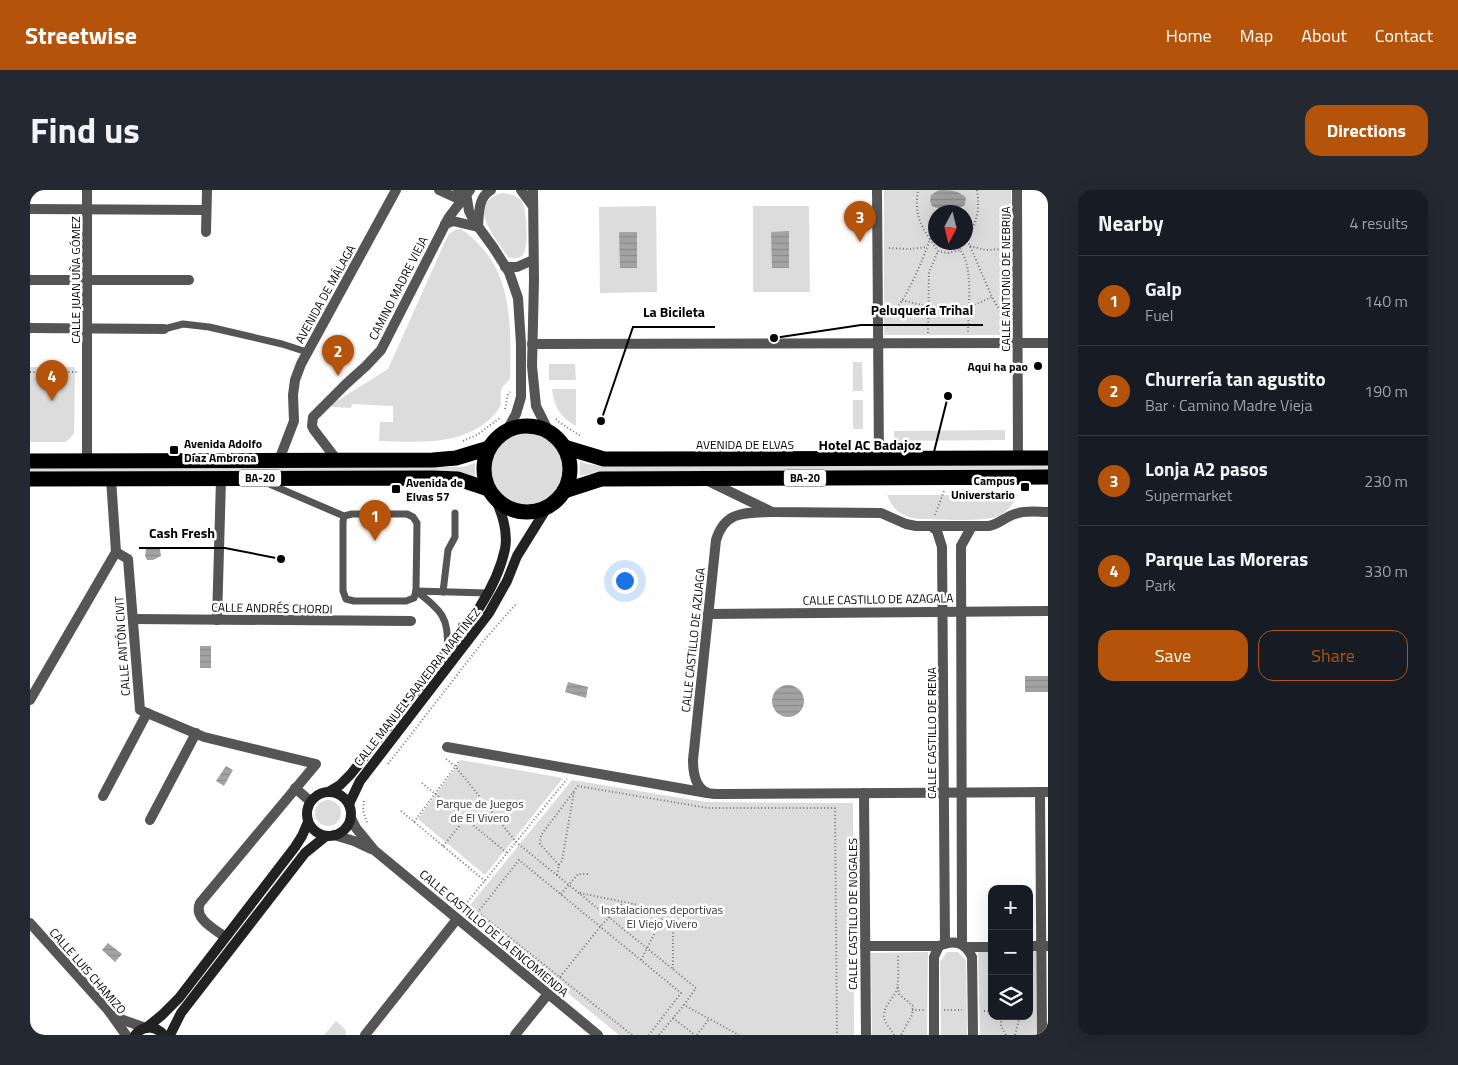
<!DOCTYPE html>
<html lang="en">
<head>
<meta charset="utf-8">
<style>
  :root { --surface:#171b24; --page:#242831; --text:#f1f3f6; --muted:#9ea1a6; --line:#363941; --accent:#b45309 }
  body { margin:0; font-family:"Titillium Web",sans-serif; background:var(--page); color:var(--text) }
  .controls { position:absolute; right:15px; bottom:15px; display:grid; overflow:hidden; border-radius:10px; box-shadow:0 5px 20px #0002 }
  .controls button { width:45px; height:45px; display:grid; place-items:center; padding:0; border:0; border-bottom:1px solid var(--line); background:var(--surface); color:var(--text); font:25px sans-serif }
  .compass { position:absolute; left:898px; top:15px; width:45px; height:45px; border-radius:50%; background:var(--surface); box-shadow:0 5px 20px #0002; rotate:187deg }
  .you { position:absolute; left:594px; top:390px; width:18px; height:18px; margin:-12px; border:4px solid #fff; border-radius:50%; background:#1a73e8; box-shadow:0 0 0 8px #1a73e833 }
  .badge { display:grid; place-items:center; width:32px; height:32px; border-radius:50%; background:var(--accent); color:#fff; font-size:16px; font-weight:700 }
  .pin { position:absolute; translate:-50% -41px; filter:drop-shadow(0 1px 2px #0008) }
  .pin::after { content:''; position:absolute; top:26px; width:18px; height:15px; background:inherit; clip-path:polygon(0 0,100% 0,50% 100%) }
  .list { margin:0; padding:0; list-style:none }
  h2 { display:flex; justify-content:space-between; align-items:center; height:65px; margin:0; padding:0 20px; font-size:21px }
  h2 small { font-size:16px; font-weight:400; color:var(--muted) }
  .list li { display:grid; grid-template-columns:32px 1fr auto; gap:15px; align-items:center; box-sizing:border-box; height:90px; padding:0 20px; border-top:1px solid var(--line) }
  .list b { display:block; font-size:19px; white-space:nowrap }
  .list p { margin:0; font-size:16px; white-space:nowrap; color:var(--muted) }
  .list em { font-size:16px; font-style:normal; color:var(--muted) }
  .actions { display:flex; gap:10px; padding:15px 20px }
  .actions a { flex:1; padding:11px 0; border:1px solid var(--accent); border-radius:15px; text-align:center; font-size:18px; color:var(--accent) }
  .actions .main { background:var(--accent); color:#fff }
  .icon { flex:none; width:28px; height:28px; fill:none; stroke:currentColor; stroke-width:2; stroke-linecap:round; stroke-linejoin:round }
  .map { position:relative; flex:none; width:1018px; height:845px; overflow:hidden; border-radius:15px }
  header { display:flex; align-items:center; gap:30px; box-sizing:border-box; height:70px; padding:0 25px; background:var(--accent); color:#fff }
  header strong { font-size:24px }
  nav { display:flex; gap:28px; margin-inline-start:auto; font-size:18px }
  .intro { display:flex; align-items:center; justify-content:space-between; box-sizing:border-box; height:120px; padding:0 30px }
  h1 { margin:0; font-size:35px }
  .button { padding:12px 22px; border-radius:15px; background:var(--accent); color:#fff; font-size:18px; font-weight:700 }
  main { display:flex; gap:30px; padding:0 30px }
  aside { flex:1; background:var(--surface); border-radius:15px; box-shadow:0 5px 20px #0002 }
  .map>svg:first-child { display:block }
</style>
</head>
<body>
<header>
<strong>Streetwise</strong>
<nav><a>Home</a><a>Map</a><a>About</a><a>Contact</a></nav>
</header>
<div class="intro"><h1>Find us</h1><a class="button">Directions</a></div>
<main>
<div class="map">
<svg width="1018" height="845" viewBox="0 0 1018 845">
  <defs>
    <pattern id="water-rules" width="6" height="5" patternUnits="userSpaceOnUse" patternTransform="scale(1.25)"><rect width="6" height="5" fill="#a3a3a3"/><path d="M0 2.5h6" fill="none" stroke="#8b8b8b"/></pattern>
  </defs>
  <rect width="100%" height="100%" fill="#fff"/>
  <g fill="#dcdcdc" fill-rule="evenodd">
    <path d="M 854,0 L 981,0 L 981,145 L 854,145 ZM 906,22 L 936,22 L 936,52 L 906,52 Z"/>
    <path d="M 472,3 C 479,4 486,5 491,10 C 497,17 499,58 493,65 C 489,69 483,69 478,67 C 466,48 434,14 472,3 Z"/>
    <path d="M 626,16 L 627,102 L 570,103 L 569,17 Z"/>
    <path d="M 723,16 L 779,16 L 780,102 L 723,102 Z"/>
    <path d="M 431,39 C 484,76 481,132 480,189 C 478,192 473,195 472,198 C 469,205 473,214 468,220 C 440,257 390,252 349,251 L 350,232 L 363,232 L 363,216 L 322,214 L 321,218 L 302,217 L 302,214 L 358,179 L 418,45 L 425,40 Z"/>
    <path d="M 823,172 L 832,172 L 833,201 L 823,201 Z"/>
    <path d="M 519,174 L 545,174 L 546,190 L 519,190 Z"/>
    <path d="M 0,177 L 45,177 L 44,244 L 36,252 L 0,252 Z"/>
    <path d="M 522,199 L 546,199 L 546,236 C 530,228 524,216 522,199 Z"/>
    <rect x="823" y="210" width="10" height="29"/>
    <path d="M 975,240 L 975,250 L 864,251 L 864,241 Z"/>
    <circle cx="497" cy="279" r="36"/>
    <path d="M 550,271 L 557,274 L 576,276 L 1018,274 L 1018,281 L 565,283 L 550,286 Z"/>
    <path d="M 445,273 L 445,287 L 0,285 L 0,277 L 433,277 Z"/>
    <path d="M 857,305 L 989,305 C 984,312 978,321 971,325 C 957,333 907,329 889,329 C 873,327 863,321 857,305 Z"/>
    <path d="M 431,570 L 533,588 L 455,685 L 388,629 Z"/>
    <path d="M 542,590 L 676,612 L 823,613 L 824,845 L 589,845 L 436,720 Z"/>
    <circle cx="298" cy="623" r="13"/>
    <path d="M 948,760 L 962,760 L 962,826 L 999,826 L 999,760 L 1006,760 L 1007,845 L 950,845 Z"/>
    <path d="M 898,762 L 897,845 L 842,845 L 841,763 Z"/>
    <path d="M 917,762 L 928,762 L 936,770 L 937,845 L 911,845 L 910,772 Z"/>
    <path d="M 306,831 L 315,839 L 316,845 L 294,845 Z"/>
  </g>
  <g fill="url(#water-rules)">
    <path d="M 909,0 C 920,0 929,0 936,8 L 935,15 L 927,19 L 926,22 L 910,22 L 909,19 L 902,16 L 900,11 L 901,5 Z"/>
    <path d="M 759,41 L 759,78 L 742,78 L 741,42 Z"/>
    <path d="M 589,42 L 607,42 L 607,78 L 590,78 Z"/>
    <path d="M 116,358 L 122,357 L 130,359 L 131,366 L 123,370 L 117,370 L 115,366 Z"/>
    <rect x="170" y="456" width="11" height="22"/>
    <rect x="995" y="486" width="23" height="16"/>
    <path d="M 538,492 L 558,497 L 556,508 L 535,502 Z"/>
    <circle cx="758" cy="511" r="16"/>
    <path d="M 196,576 L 203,580 L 194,596 L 186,591 Z"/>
    <path d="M 78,753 L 92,764 L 85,772 L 72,760 Z"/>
  </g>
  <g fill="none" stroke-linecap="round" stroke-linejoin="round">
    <g stroke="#777" stroke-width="2" stroke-dasharray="1 2.5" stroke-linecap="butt">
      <path d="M 947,0 C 950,19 947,33 937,49 L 962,107 L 967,116 L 977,127"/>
      <path d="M 900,49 L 908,61 L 918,63 L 930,60 C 944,75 938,123 938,143"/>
      <path d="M 940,56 L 955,60 L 975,59"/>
      <path d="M 859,58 L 880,59 L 897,57"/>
      <path d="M 930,59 L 934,52"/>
      <path d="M 872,110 C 893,116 918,121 940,116 C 948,114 955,110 962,107"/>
      <path d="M 860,126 C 875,113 893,70 900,49 C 888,32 885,21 888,0"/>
      <path d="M 898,143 L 899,82 L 908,61"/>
      <path d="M 0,182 L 47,182"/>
      <path d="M 475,219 L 478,204 L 480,202"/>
      <path d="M 526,229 L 529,232 L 552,247"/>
      <path d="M 433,251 L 447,245 L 471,227"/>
      <path d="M 905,325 L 914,301"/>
      <path d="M 416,569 L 425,576 L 486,652 L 666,798 L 654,815 L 709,845"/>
      <path d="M 358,574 L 455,449 L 486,414"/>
      <path d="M 392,593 L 477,663"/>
      <path d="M 334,611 L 333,620 L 337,633"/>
      <path d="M 371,621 L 455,691"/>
      <path d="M 384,632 L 430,570"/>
      <path d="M 413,656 L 435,629"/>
      <path d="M 529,675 L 532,671 L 544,602"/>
      <path d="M 527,685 L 529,675 L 510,654 L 511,645 L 548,596 L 678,618 L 805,618 L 807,845"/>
      <path d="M 550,703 L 643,722 L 643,780"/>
      <path d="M 531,704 L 548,684 L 560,684"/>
      <path d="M 431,720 L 537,589"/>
      <path d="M 611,770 L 636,721"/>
      <path d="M 530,787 L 570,737 L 593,713"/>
      <path d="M 868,797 L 869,804 L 883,816 L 882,825 L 871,845"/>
      <path d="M 882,820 L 894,820"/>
      <path d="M 914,820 L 932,820"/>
      <path d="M 954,821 L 962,821"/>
      <path d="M 966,826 L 971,832 L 971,836 L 976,845"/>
      <path d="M 643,828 L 665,845"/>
      <path d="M 602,845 L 448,722 L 489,670 L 651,803 L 619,845"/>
      <path d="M 629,845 L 654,815"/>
      <path d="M 667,845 L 679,829"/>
      <path d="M 864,845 C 861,839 855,834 854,827 C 853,815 864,809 867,799 C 869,789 868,777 868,766"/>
      <path d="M 985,845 L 990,826"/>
    </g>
    <g stroke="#555" stroke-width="7">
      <path d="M 134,139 L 153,134 L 179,137 L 252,154 L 277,162"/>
      <path d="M 237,293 L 314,326 L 322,324 L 377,324 L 383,327 L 387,333 L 386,401 L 384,408 L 376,411 L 324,411 L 316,409 L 313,401 L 313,332 L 314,326"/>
      <path d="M 386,401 C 411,420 420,428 417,460"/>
      <path d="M 386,401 L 457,403"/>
      <path d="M 413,402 L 418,360 L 425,347 L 425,323"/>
    </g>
    <g stroke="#555" stroke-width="10">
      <path d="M 409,0 L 431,10"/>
      <path d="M 428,0 L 436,3 L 439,21 L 444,31 L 463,57 L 479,82 L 488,108 L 491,154 L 491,207 L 486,224 L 476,242"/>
      <path d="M 491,0 L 502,15"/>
      <path d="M 503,0 L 504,90 L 502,176 L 506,216 L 519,242"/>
      <path d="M 847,0 L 849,269"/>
      <path d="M 987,0 L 988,269"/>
      <path d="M 0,19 L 176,20"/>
      <path d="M 415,34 L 423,31 L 448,37 C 449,24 448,7 461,0"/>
      <path d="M 176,42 L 177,0"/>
      <path d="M 475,77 L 487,77 L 503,70"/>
      <path d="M 0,90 L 159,90"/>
      <path d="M 0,138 L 134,139"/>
      <path d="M 502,154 L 1018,153"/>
      <path d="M 249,270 L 264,231 L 263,205 L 265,190 L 271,174 L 366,0"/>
      <path d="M 307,270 L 284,240 L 282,236 L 283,227 L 316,194 L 336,176 L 351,160 L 419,27 L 440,0"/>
      <path d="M 57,271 L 57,0"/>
      <path d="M 81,289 L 86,362"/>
      <path d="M 676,290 L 742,322 L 851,323 L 876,334 L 886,336 L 959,336 C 969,334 975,327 985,324 C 995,320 1007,322 1018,322"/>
      <path d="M 742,322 C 716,323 695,320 686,350 L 663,570 C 663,582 665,598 678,603 C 681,604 687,604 691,604 L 1018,602"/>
      <path d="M 901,336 L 907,341 L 912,357 L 915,754"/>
      <path d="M 86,362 L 98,369 L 110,520 L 174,547 L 286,574 L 170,713 C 163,729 185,739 195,747"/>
      <path d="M 678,424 L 1018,421"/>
      <path d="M 103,429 L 381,431"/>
      <path d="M 187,430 L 191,289"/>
      <path d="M 0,510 L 86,362"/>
      <path d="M 417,557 L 677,603"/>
      <path d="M 265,598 L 280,611"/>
      <path d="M 1010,602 L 1012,845"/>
      <path d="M 834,603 L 836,845"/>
      <path d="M 73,606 L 117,523"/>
      <path d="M 321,628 L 326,638 L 344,660 L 568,845"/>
      <path d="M 120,630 L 166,543"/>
      <path d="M 304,645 L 324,651 L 341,659"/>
      <path d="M 0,733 L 78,820 L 96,845"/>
      <path d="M 932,754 L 931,356 L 942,336"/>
      <path d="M 835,756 L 909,756"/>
      <path d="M 999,756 L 1017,756"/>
      <path d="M 937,757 L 962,757"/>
      <path d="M 83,823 L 93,830 L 116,838"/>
      <path d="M 335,845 L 427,729"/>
      <path d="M 485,845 L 518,804"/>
      <path d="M 904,845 L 904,767 L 909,756 C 924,749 935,752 942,767 L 943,845"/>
    </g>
    <g stroke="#222" stroke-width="10">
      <path d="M 300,601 L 310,595 L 321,584 C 347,551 373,518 398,485 C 427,448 465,407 475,359 C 478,343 472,323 465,308"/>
      <circle cx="299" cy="624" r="22"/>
      <path d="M 319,614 L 330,591 L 459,423 L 477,391 L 487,366 L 518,316"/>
      <path d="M 116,838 L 132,825 L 149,808 L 265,657 L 272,646 L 278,632"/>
      <path d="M 105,845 C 113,835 125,835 134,845"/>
      <path d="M 140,845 L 151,823 L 275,663 L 296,646"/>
    </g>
    <g stroke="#000" stroke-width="15">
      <circle cx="497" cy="279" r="43"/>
      <path d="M 534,257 L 574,269 L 597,269 L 1018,268"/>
      <path d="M 0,271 L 403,270 L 426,268 L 459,258"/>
      <path d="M 0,289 L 402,288 L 428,289 L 458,299"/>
      <path d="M 534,301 L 571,289 L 1018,287"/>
    </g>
  </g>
  <g fill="#000" stroke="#fff" stroke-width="2">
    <circle cx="1008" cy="176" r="5"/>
    <rect x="139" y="255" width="10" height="10" rx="2.5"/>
    <rect x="990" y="292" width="10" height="10" rx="2.5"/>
    <rect x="361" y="294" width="10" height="10" rx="2.5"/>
  </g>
  <g text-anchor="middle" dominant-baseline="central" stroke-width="5" stroke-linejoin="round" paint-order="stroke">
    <g fill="#fff" stroke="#4c4c4c" stroke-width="1">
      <rect x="209" y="279.5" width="42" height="17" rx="4"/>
      <rect x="754" y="279.5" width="42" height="17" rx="4"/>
    </g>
    <g font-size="11" font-weight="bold" fill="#000">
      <text x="230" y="288">BA-20</text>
      <text x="775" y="288">BA-20</text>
    </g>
    <g font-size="12" fill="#000" stroke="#fff">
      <text transform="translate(975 89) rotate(-90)">CALLE ANTONIO DE NEBRIJA</text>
      <text transform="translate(45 90) rotate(-90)">CALLE JUAN UÑA GÓMEZ</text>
      <text transform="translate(368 98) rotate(-63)">CAMINO MADRE VIEJA</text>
      <text transform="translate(295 104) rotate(-61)">AVENIDA DE MÁLAGA</text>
      <text x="715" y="254">AVENIDA DE ELVAS</text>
      <text transform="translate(848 409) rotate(-1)">CALLE CASTILLO DE AZAGALA</text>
      <text transform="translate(242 418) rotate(1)">CALLE ANDRÉS CHORDI</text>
      <text transform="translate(663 450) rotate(-84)">CALLE CASTILLO DE AZUAGA</text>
      <text transform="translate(92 456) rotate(-94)">CALLE ANTÓN CIVIT</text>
      <text transform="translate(387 497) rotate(-52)">CALLE MANUEL SAAVEDRA MARTÍNEZ</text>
      <text transform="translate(901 543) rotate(-90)">CALLE CASTILLO DE RENA</text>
      <text transform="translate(822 724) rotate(-90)">CALLE CASTILLO DE NOGALES</text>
      <text transform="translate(464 743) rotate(40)">CALLE CASTILLO DE LA ENCOMIENDA</text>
      <text transform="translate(58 781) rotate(49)">CALLE LUIS CHAMIZO</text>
    </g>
    <g font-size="12" font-weight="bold" fill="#000" stroke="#fff" text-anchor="end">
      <text x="998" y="176">Aqui ha pao</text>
      <text x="154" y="253" text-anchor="start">Avenida Adolfo<tspan x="154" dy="14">Díaz Ambrona</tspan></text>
      <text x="985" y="290">Campus<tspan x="985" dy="14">Universtario</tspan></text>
      <text x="376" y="292" text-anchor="start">Avenida de<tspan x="376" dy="14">Elvas 57</tspan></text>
    </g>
    <g font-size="12" fill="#333" stroke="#fff">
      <text x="450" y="613">Parque de Juegos<tspan x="450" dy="14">de El Vivero</tspan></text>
      <text x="632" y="719">Instalaciones deportivas<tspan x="632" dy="14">El Viejo Vivero</tspan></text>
    </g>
  </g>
  <path fill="none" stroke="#000" stroke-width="2" d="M744 148L831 135H953M571 231L603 137H685M918 206L902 270H779M251 369L195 358H109"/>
  <g fill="#000" stroke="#fff" stroke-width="2">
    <circle cx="744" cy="148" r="5"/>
    <circle cx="571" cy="231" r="5"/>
    <circle cx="918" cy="206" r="5"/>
    <circle cx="251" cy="369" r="5"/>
  </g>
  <g font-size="14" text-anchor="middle" font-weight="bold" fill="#000" stroke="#fff" stroke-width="5" stroke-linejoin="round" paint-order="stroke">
    <text x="892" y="125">Peluquería Trihal</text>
    <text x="644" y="127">La Bicileta</text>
    <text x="840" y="260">Hotel AC Badajoz</text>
    <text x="152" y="348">Cash Fresh</text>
  </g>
</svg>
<div class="controls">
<button>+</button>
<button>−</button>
<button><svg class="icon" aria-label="layers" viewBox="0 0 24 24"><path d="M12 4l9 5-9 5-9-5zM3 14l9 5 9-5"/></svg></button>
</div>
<svg class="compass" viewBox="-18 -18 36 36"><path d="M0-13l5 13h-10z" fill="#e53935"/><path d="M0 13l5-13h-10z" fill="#9ea1a6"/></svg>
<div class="you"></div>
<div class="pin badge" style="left:345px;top:351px">1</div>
<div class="pin badge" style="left:308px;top:186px">2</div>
<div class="pin badge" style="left:830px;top:52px">3</div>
<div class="pin badge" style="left:22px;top:211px">4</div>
</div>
<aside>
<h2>Nearby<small>4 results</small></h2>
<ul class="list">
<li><span class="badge">1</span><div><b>Galp</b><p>Fuel</p></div><em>140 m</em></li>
<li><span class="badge">2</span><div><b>Churrería tan agustito</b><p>Bar · Camino Madre Vieja</p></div><em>190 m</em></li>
<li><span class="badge">3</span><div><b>Lonja A2 pasos</b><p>Supermarket</p></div><em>230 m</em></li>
<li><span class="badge">4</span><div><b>Parque Las Moreras</b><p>Park</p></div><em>330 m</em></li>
</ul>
<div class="actions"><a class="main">Save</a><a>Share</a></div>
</aside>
</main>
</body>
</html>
